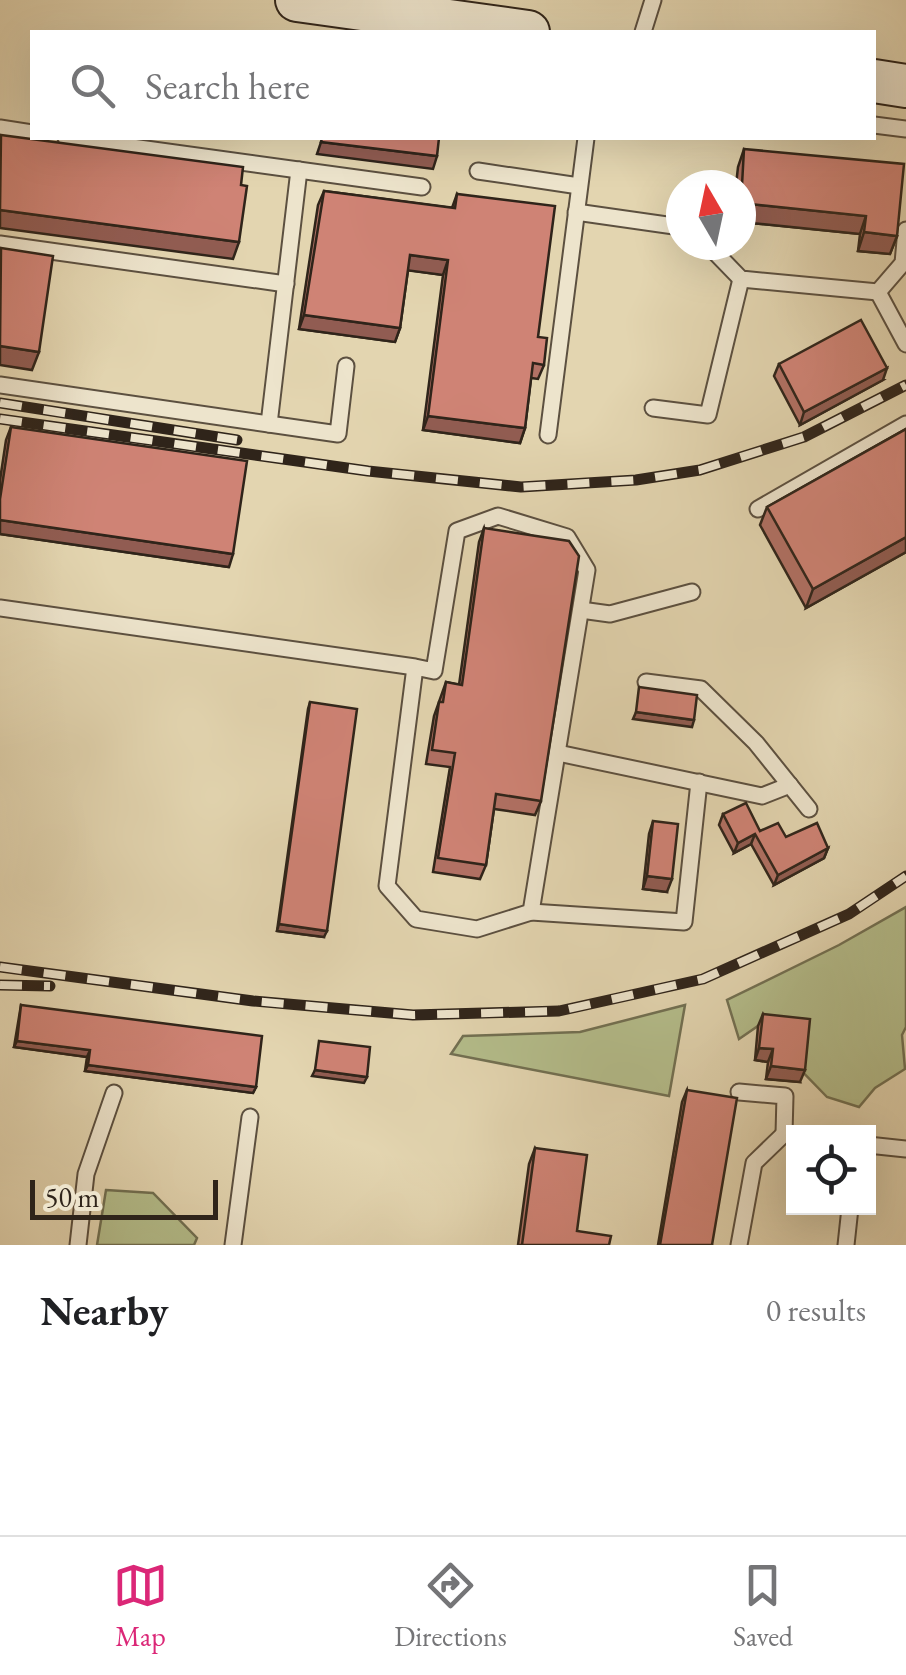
<!DOCTYPE html>
<html lang="en">
<head>
<meta charset="utf-8">
<style>
  :root { --surface:#fff; --page:#f2f2f2; --text:#202124; --muted:#757577; --line:#e0e0e0; --accent:#db2777 }
  body { margin:0; font-family:"EB Garamond",serif; background:var(--page); color:var(--text) }
  .controls { position:absolute; right:30px; bottom:30px; display:grid; overflow:hidden; border-radius:0px; box-shadow:0 10px 40px #0002 }
  .controls button { width:90px; height:90px; display:grid; place-items:center; padding:0; border:0; border-bottom:2px solid var(--line); background:var(--surface); color:var(--text); font:50px sans-serif }
  .compass { position:absolute; left:666px; top:170px; width:90px; height:90px; border-radius:50%; background:var(--surface); box-shadow:0 10px 40px #0002; rotate:351deg }
  .scale { position:absolute; left:30px; bottom:25px; width:188px; box-sizing:border-box; padding-left:10px; border:5px solid #2f241a; border-top:0; font-size:28px; line-height:35px; white-space:nowrap; color:#2f241a; -webkit-text-stroke:8px #ede4cc; paint-order:stroke }
  .list { margin:0; padding:0; list-style:none }
  h2 { display:flex; justify-content:space-between; align-items:center; height:130px; margin:0; padding:0 40px; font-size:42px }
  h2 small { font-size:32px; font-weight:400; color:var(--muted) }
  .icon { flex:none; width:55px; height:55px; fill:none; stroke:currentColor; stroke-width:2; stroke-linecap:round; stroke-linejoin:round }
  .map { position:relative; flex:none; width:906px; height:1245px; overflow:hidden }
  .search { position:absolute; background:var(--surface); box-shadow:0 10px 40px #0002; left:30px; right:30px; top:30px; height:110px; display:flex; align-items:center; gap:25px; box-sizing:border-box; padding:0 35px; border-radius:0px; color:var(--muted); font-size:38px }
  .sheet { height:290px; background:var(--surface) }
  nav { display:flex; justify-content:space-around; align-items:center; box-sizing:border-box; height:140px; border-top:2px solid var(--line); background:var(--surface); font-size:28px; color:var(--muted) }
  nav a { display:grid; justify-items:center; gap:5px }
  nav .on { color:var(--accent) }
  .map>svg:first-child { display:block }
</style>
</head>
<body>
<div class="map">
<svg width="906" height="1245" viewBox="0 0 906 1245">
  <rect width="100%" height="100%" fill="#e3d5b0"/>
  <filter id="stains"><feTurbulence type="fractalNoise" baseFrequency=".002" numOctaves="4"/><feColorMatrix values="0 0 0 0 .2 0 0 0 0 .09 0 0 0 0 .02 0 0 0 .5 -.17"/></filter>
  <radialGradient id="worn" r=".72"><stop offset=".6" stop-color="#630" stop-opacity="0"/><stop offset="1" stop-color="#630" stop-opacity=".3"/></radialGradient>
  <g fill="#b4bd8b" stroke="#727052" stroke-width="2.5">
    <path d="M 906,907 L 906,1027 L 902,1035 L 905,1069 L 875,1088 L 859,1107 L 827,1097 L 758,1026 L 739,1039 L 727,1000 L 839,945 Z"/>
    <path d="M 685,1005 L 669,1096 L 451,1054 L 463,1036 L 580,1032 Z"/>
    <path d="M 106,1190 L 153,1193 L 197,1238 L 194,1245 L 97,1245 Z"/>
  </g>
  <g fill="none" stroke-linecap="round" stroke-linejoin="round">
    <g stroke="#5c5040" stroke-width="19">
      <g id="lane">
        <path d="M 643,32 L 653,0"/>
        <path d="M 874,125 L 906,129"/>
        <path d="M 0,128 L 32,133"/>
        <path d="M 66,138 L 422,187"/>
        <path d="M 478,171 L 579,186"/>
        <path d="M 576,212 L 681,227"/>
        <path d="M 0,244 L 286,284"/>
        <path d="M 708,245 L 741,279 L 878,292"/>
        <path d="M 878,292 L 903,263 L 906,230"/>
        <path d="M 878,292 L 906,344"/>
        <path d="M 0,385 L 338,434 L 346,366"/>
        <path d="M 653,408 L 708,415 L 741,279"/>
        <path d="M 269,424 L 299,170"/>
        <path d="M 548,435 L 586,138"/>
        <path d="M 758,509 L 906,424"/>
        <path d="M 0,608 L 415,667 L 434,671 L 457,531 L 498,516 L 567,537 L 587,570 L 531,912 L 477,929 L 416,919 L 387,886 L 415,667"/>
        <path d="M 581,610 L 610,614 L 692,592"/>
        <path d="M 646,682 L 701,689 L 756,743 L 809,809"/>
        <path d="M 558,753 L 762,796 L 790,785"/>
        <path d="M 531,912 L 684,922 L 699,782"/>
        <path d="M 739,1092 L 785,1096 L 784,1134"/>
        <path d="M 868,1145 L 906,1149"/>
        <path d="M 78,1245 L 86,1174 L 114,1093"/>
        <path d="M 233,1245 L 250,1117"/>
        <path d="M 739,1245 L 754,1163 L 784,1134 L 794,1135"/>
        <path d="M 846,1245 L 850,1208"/>
      </g>
    </g>
    <g stroke="#2f241a" stroke-width="46">
      <g id="secondary">
        <path d="M 297,0 L 528,32"/>
        <path d="M 874,81 L 906,86"/>
      </g>
    </g>
    <use href="#lane" stroke="#ede4cc" stroke-width="15"/>
    <use href="#secondary" stroke="#ede4cc" stroke-width="42"/>
    <g stroke="#2f241a" stroke-width="11">
      <g id="rail">
        <path d="M 0,403 L 237,440"/>
        <path d="M 0,419 L 368,471 L 521,487 L 636,480 L 700,470 L 804,437 L 906,385"/>
        <path d="M 0,967 L 253,1001 L 413,1015 L 559,1011 L 703,979 L 849,914 L 906,876"/>
        <path d="M 0,985 L 50,986"/>
      </g>
    </g>
    <use href="#rail" stroke="#ede4cc" stroke-width="8" stroke-dasharray="22" stroke-linecap="butt"/>
  </g>
  <g fill="#b27165" stroke="#2f241a" stroke-width="2.5">
    <path d="M 744,149 L 897,236 L 890,254 L 858,251 L 860,234 L 741,222 L 741,185 L 736,185 L 738,167 Z"/>
    <path d="M 324,191 L 452,208 L 457,194 L 538,337 L 544,365 L 538,379 L 531,378 L 525,428 L 520,443 L 423,430 L 443,275 L 408,270 L 400,328 L 395,342 L 299,329 L 318,205 Z"/>
    <path d="M 779,364 L 883,380 L 800,425 L 774,376 Z"/>
    <path d="M 11,427 L 229,567 L 0,534 L 0,480 L 6,440 Z"/>
    <path d="M 906,429 L 906,552 L 806,608 L 760,525 L 767,507 Z"/>
    <path d="M 484,528 L 541,801 L 535,815 L 494,809 L 486,865 L 480,879 L 433,872 L 450,767 L 426,764 L 434,716 L 446,682 L 459,685 L 479,542 Z"/>
    <path d="M 310,702 L 324,937 L 277,931 L 308,709 Z"/>
    <path d="M 723,814 L 760,831 L 828,848 L 824,858 L 774,885 L 751,844 L 734,853 L 719,825 Z"/>
    <path d="M 653,821 L 667,892 L 643,889 L 649,834 Z"/>
    <path d="M 21,1005 L 256,1087 L 253,1093 L 85,1071 L 87,1057 L 14,1047 Z"/>
    <path d="M 763,1014 L 800,1082 L 766,1079 L 768,1062 L 755,1060 L 758,1026 Z"/>
    <path d="M 687,1090 L 712,1245 L 658,1245 L 682,1102 Z"/>
    <path d="M 535,1148 L 577,1231 L 609,1245 L 518,1245 L 529,1164 Z"/>
  </g>
  <g fill="#915c52" stroke="#2f241a" stroke-width="2.5">
    <path d="M 321,142 L 437,156 L 433,169 L 317,154 Z"/>
    <path d="M 741,203 L 866,216 L 860,234 L 741,222 Z"/>
    <path d="M 0,210 L 239,242 L 233,259 L 0,228 Z"/>
    <path d="M 864,232 L 897,236 L 890,254 L 858,251 Z"/>
    <path d="M 410,255 L 448,260 L 443,275 L 405,270 Z"/>
    <path d="M 304,315 L 400,328 L 395,342 L 299,329 Z"/>
    <path d="M 0,346 L 39,352 L 32,370 L 0,365 Z"/>
    <path d="M 887,368 L 883,380 L 800,425 L 804,412 Z"/>
    <path d="M 428,416 L 525,428 L 520,443 L 423,430 Z"/>
    <path d="M 0,520 L 233,554 L 229,567 L 0,534 Z"/>
    <path d="M 906,537 L 906,552 L 806,608 L 813,589 Z"/>
    <path d="M 636,712 L 694,720 L 692,727 L 633,719 Z"/>
    <path d="M 755,834 L 751,844 L 734,853 L 738,843 Z"/>
    <path d="M 828,848 L 824,858 L 774,885 L 778,875 Z"/>
    <path d="M 647,876 L 672,879 L 667,892 L 643,889 Z"/>
    <path d="M 279,924 L 327,931 L 324,937 L 277,931 Z"/>
    <path d="M 17,1041 L 90,1050 L 87,1057 L 14,1047 Z"/>
    <path d="M 759,1048 L 773,1049 L 768,1062 L 755,1060 Z"/>
    <path d="M 88,1065 L 256,1087 L 253,1093 L 85,1071 Z"/>
    <path d="M 771,1066 L 805,1070 L 800,1082 L 766,1079 Z"/>
    <path d="M 315,1070 L 367,1077 L 364,1083 L 312,1076 Z"/>
  </g>
  <g fill="#cf8375" stroke="#2f241a" stroke-width="2.5">
    <path d="M 1,135 L 243,167 L 241,185 L 247,186 L 239,242 L 0,210 Z"/>
    <path d="M 322,138 L 439,138 L 437,156 L 321,142 Z"/>
    <path d="M 744,149 L 904,164 L 897,236 L 864,232 L 866,216 L 741,203 Z"/>
    <path d="M 324,191 L 455,208 L 457,194 L 555,206 L 538,337 L 547,338 L 544,365 L 533,363 L 525,428 L 428,416 L 448,260 L 410,255 L 400,328 L 304,315 Z"/>
    <path d="M 1,248 L 53,256 L 39,352 L 0,346 Z"/>
    <path d="M 861,320 L 887,368 L 804,412 L 779,364 Z"/>
    <path d="M 11,427 L 247,461 L 233,554 L 0,520 L 0,499 Z"/>
    <path d="M 906,429 L 906,537 L 813,589 L 767,507 Z"/>
    <path d="M 484,528 L 569,541 L 579,556 L 541,801 L 496,794 L 486,865 L 438,858 L 455,753 L 432,750 L 439,702 L 443,702 L 446,682 L 462,685 Z"/>
    <path d="M 639,687 L 697,695 L 694,720 L 636,712 Z"/>
    <path d="M 310,702 L 357,709 L 327,931 L 279,924 Z"/>
    <path d="M 746,803 L 760,831 L 778,823 L 786,837 L 817,823 L 828,848 L 778,875 L 755,834 L 738,843 L 723,814 Z"/>
    <path d="M 653,821 L 678,824 L 672,879 L 647,876 Z"/>
    <path d="M 21,1005 L 262,1036 L 256,1087 L 88,1065 L 90,1050 L 17,1041 Z"/>
    <path d="M 763,1014 L 810,1019 L 805,1070 L 771,1066 L 773,1049 L 759,1048 Z"/>
    <path d="M 319,1041 L 370,1047 L 367,1077 L 315,1070 Z"/>
    <path d="M 687,1090 L 737,1098 L 712,1245 L 660,1245 Z"/>
    <path d="M 535,1148 L 587,1155 L 577,1231 L 611,1236 L 609,1245 L 522,1245 Z"/>
  </g>
  <rect width="100%" height="100%" filter="url(#stains)"/>
  <rect width="100%" height="100%" fill="url(#worn)"/>
</svg>
<div class="controls">
<button><svg class="icon" aria-label="locate" viewBox="0 0 24 24"><circle cx="12" cy="12" r="6"/><path d="M12 2v4M12 18v4M2 12h4M18 12h4"/></svg></button>
</div>
<svg class="compass" viewBox="-18 -18 36 36"><path d="M0-13l5 13h-10z" fill="#e53935"/><path d="M0 13l5-13h-10z" fill="#757577"/></svg>
<div class="scale">50 m</div>
<div class="search"><svg class="icon" aria-label="search" viewBox="0 0 24 24"><circle cx="10" cy="10" r="6"/><path d="M15 15l6 6"/></svg>Search here</div>
</div>
<section class="sheet">
<h2>Nearby<small>0 results</small></h2>
<ul class="list">
</ul>
</section>
<nav>
<a class="on"><svg class="icon" aria-label="map" viewBox="0 0 24 24"><path d="M3 6l6-2 6 2 6-2v14l-6 2-6-2-6 2zM9 4v14M15 6v14"/></svg>Map</a>
<a><svg class="icon" aria-label="directions" viewBox="0 0 24 24"><path d="M12 3l9 9-9 9-9-9zM9 14v-3h6M13 9l2 2-2 2"/></svg>Directions</a>
<a><svg class="icon" aria-label="saved" viewBox="0 0 24 24"><path d="M7 4h10v16l-5-4-5 4z"/></svg>Saved</a>
</nav>
</body>
</html>
